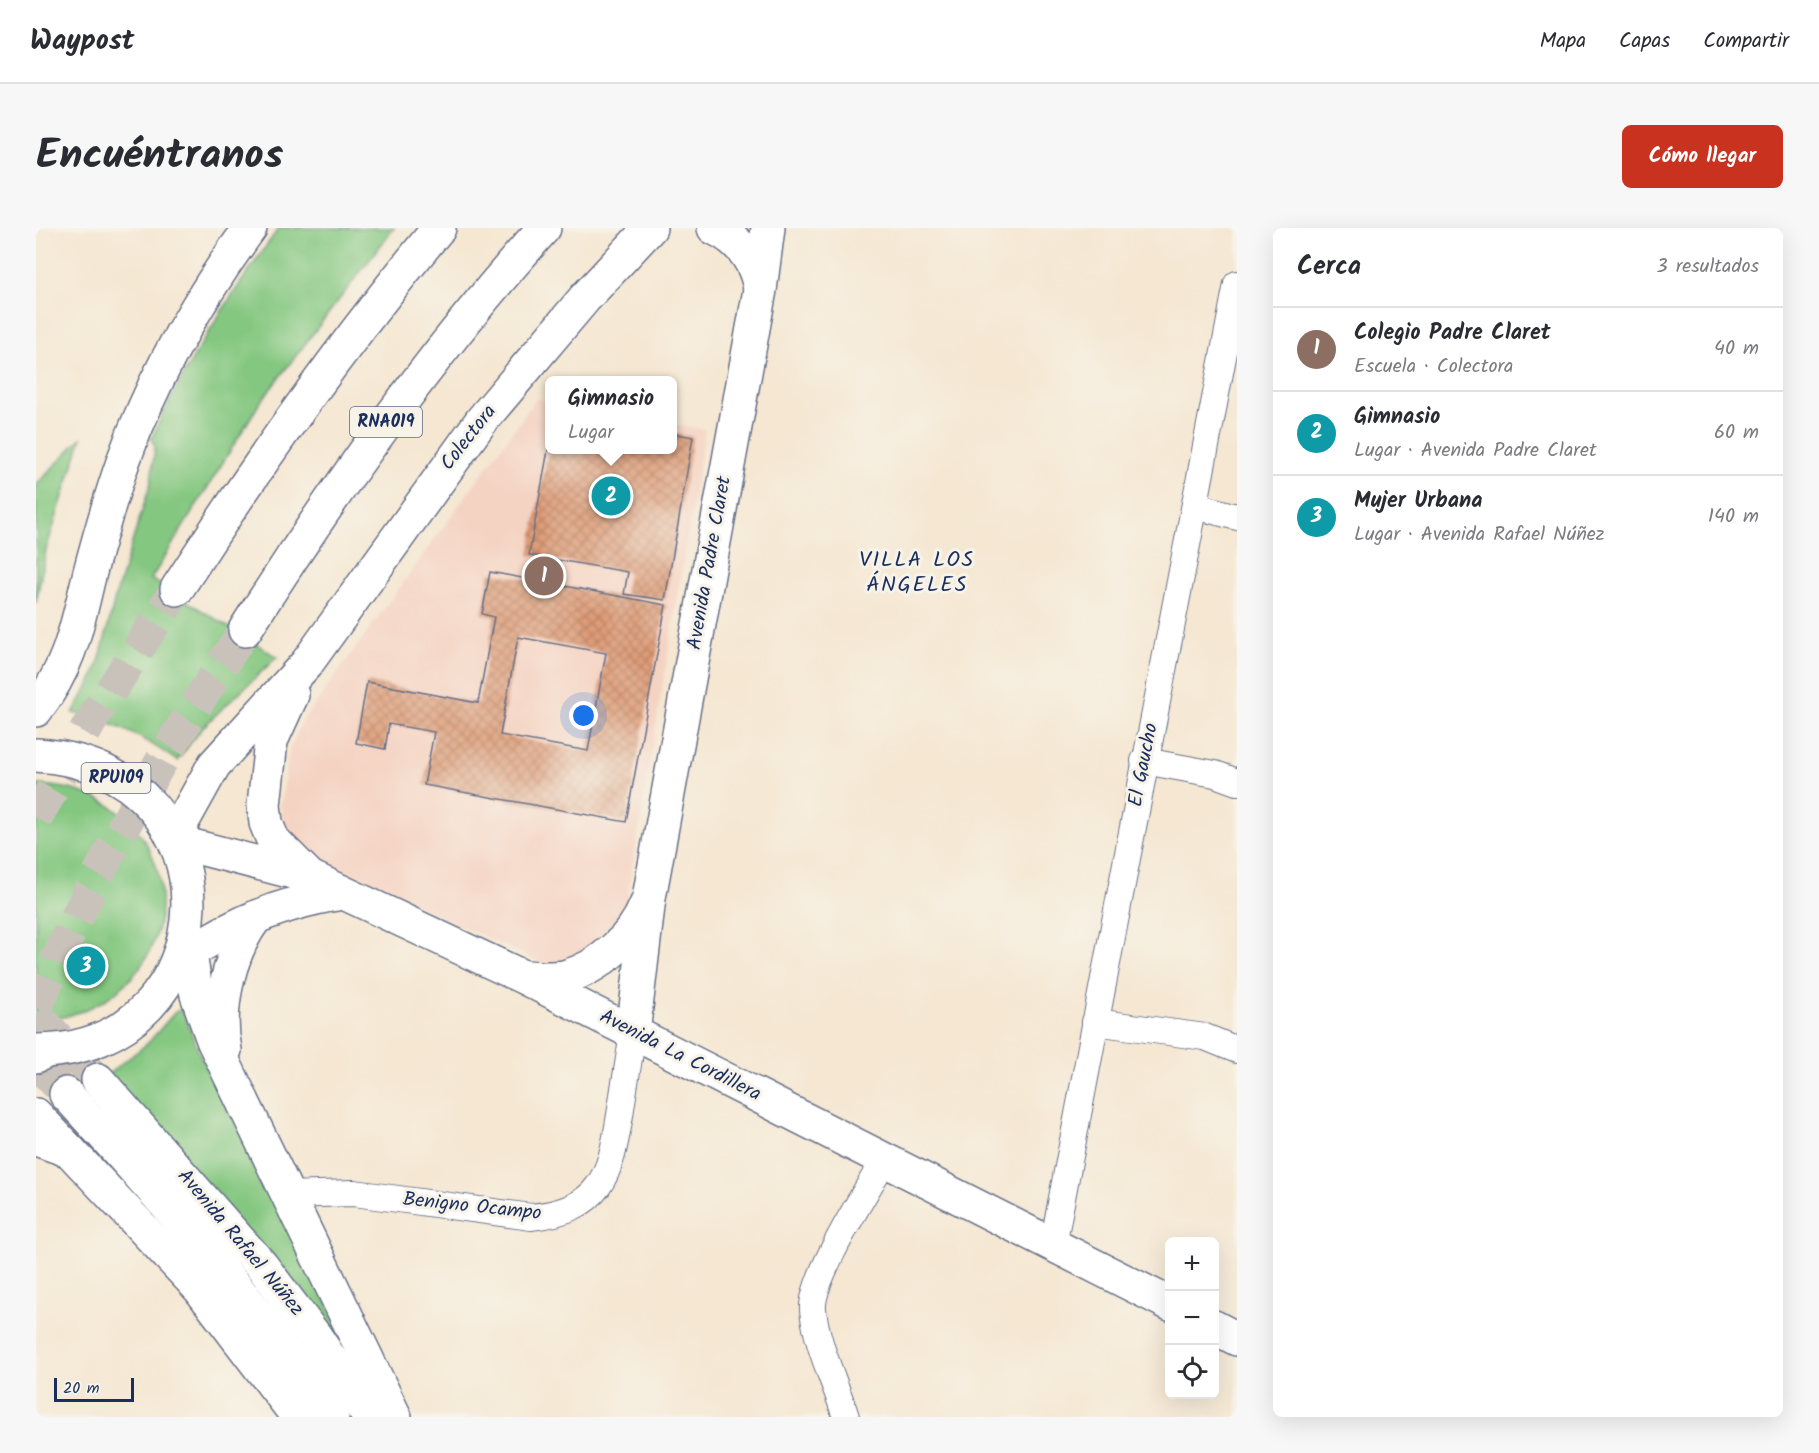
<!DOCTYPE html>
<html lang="es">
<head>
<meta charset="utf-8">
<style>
  :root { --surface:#fff; --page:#f7f7f7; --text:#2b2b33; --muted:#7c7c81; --line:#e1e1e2; --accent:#c8321e }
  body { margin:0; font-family:Kalam,sans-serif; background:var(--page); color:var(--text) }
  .controls { position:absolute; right:18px; bottom:18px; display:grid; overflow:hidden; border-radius:9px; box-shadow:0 6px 24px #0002 }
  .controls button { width:54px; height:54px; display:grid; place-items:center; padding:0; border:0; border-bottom:2px solid var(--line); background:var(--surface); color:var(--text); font:30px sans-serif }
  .scale { position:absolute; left:18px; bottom:15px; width:80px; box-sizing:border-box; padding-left:6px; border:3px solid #1b2f5e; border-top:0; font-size:16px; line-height:21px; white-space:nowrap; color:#1b2f5e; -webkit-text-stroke:4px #f7f3e8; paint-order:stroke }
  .you { position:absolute; left:548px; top:488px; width:21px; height:21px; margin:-15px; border:4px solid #fff; border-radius:50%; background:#1a73e8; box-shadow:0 0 0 9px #1a73e833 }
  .badge { display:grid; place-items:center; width:39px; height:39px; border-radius:50%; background:var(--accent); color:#fff; font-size:20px; font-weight:700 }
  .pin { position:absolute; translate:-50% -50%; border:3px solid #fff; box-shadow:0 2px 6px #0006 }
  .popup { position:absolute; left:509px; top:148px; width:132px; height:78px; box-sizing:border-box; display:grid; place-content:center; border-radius:9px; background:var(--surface); filter:drop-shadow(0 2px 4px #0005); font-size:20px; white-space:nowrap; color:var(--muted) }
  .popup b { font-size:22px; color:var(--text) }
  .popup::after { content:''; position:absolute; left:50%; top:100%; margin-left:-12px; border:12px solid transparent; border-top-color:var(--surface) }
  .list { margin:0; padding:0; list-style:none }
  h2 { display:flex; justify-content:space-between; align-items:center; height:78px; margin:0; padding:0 24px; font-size:26px }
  h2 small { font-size:20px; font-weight:400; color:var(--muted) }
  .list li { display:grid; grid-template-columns:39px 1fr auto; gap:18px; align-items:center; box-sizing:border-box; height:84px; padding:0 24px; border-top:2px solid var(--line) }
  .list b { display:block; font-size:22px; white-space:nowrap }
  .list p { margin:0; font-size:20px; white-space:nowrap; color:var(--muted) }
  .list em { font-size:20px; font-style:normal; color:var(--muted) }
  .icon { flex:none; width:33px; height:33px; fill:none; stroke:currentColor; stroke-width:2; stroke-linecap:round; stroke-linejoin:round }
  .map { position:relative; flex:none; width:1201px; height:1189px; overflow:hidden; border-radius:9px }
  header { display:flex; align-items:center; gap:36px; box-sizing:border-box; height:84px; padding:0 30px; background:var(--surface); border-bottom:2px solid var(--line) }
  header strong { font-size:28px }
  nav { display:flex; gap:33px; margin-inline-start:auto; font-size:21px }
  .intro { display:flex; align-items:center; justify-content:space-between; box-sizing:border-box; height:144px; padding:0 36px }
  h1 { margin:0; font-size:42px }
  .button { padding:15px 27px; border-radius:9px; background:var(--accent); color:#fff; font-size:21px; font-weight:700 }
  main { display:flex; gap:36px; padding:0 36px }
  aside { flex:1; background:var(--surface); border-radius:9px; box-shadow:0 6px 24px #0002 }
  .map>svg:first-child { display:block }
</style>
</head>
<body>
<header>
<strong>Waypost</strong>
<nav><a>Mapa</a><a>Capas</a><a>Compartir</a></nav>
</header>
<div class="intro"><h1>Encuéntranos</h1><a class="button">Cómo llegar</a></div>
<main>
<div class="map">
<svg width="1201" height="1189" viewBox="0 0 1201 1189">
  <defs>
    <pattern id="building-cross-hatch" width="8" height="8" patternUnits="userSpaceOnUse" patternTransform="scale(1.5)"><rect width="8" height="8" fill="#df9c77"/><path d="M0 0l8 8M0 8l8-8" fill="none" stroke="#b48065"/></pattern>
  </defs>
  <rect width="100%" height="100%" fill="#f7f3e8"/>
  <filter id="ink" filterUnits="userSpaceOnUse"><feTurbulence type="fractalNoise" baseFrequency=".0167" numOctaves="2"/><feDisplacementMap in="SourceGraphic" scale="12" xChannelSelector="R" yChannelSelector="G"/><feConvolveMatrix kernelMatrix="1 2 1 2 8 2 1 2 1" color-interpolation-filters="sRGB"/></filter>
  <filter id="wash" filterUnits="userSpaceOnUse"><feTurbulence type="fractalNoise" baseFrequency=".008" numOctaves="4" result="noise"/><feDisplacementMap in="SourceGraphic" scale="24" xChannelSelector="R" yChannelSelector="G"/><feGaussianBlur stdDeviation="1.35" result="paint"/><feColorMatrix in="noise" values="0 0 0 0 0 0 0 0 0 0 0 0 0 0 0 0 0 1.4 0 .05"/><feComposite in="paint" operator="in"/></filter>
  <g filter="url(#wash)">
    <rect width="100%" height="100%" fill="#f5e7d2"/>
    <path fill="#f5d3c2" d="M 500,171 L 513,174 L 514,222 L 636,222 L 637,196 L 669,202 L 589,684 L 569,711 L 546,727 L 514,739 L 263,624 L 246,603 L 244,579 L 254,521 L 266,494 Z"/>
    <g fill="#84c780" stroke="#507b6f" stroke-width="1.5">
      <path d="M 243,0 L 358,0 L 223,176 L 115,351 L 241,429 L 166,500 L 141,533 C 108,509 77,494 37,485 L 57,450 L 64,430 L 80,366 L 115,254 L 119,218 L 115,211 C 149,136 194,67 243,0 Z"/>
      <path d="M 46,209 L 10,322 L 0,375 L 0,257 Z"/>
      <path d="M 0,557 C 164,561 169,775 4,793 L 0,792 Z"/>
      <path d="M 146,781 L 165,829 L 336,1162 L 71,847 L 112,815 L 139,784 Z"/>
    </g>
    <g id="blocks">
      <g fill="url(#building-cross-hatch)" fill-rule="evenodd">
        <path d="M 636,205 L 657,209 L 629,372 L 588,366 L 592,344 L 493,327 L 512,222 L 636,222 Z"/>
        <path d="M 454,344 L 630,377 L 590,594 L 388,557 L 398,504 L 353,496 L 349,521 L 320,515 L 331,454 L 442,475 L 458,389 L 446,386 ZM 482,409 L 570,425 L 552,523 L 464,507 Z"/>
      </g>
    </g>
  </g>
  <g filter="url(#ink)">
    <use href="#blocks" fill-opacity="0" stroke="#676f87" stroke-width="1.5"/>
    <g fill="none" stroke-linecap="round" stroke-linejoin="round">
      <g stroke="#c9c2bb" stroke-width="33" stroke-dasharray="33 16" stroke-linecap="butt">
        <path d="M 0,787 L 62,852"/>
        <path d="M 0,834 L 30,866"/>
      </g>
      <g stroke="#c9c2bb" stroke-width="33" stroke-dasharray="33 16" stroke-linecap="butt">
        <path d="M 0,590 L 58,488 L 141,361"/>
        <path d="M 0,780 C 57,643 127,524 209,402"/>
      </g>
      <g stroke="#676f87" stroke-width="28">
        <g id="minor">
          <path d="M 1159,278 L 1201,289"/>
          <path d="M 1108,533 L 1179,546 L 1201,554"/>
          <path d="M 1059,794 L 1169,809 L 1201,822"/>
          <path d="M 250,967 L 318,965 L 495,989 C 565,982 574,948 584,887 C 588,859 593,832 597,805"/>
          <path d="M 1017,1017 L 1201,56"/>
          <path d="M 810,1189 C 799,1154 781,1118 777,1082 C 774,1051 831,963 848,932"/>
        </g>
      </g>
      <g stroke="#676f87" stroke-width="36">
        <g id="secondary">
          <path d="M 678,0 C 704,12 719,32 724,60"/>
          <path d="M 256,467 L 235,513 L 228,577 L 230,595 L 237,612 L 271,646"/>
          <path d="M 0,482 C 35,437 41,397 54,344 C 64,306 75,268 88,231 C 117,149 163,70 214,0"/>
          <path d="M 138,609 L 178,537 L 271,435 L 446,192 L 549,70 L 614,0"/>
          <path d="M 141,614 L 272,648 L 487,749 L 1134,1076"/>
          <path d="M 141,733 C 191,698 246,674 307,665"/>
          <path d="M 491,749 C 504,750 516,751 528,749 C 562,741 598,709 610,677"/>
          <path d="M 597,805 L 613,670 L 724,62 L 732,0"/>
          <path d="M 1178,1099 L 1201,1111"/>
        </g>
      </g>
      <g stroke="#676f87" stroke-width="36">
        <g id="primary">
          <path d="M 0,527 C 210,539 195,823 0,823"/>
          <path d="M 150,705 L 161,767 L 177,812 L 359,1189"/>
          <path d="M 189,822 C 180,779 194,723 220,689"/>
          <path d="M 62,852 L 226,1038 L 279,1108 L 333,1189"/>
          <path d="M 30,866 C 126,971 217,1070 296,1189"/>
          <path d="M 0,887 L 164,1061 L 262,1189"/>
        </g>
      </g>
      <g stroke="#676f87" stroke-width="36">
        <g id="motorway">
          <path d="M 141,361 C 222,235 307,115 403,0"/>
          <path d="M 209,402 C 299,260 396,125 508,0"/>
          <path d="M 0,828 L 11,823"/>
          <path d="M 0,911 L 34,923"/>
        </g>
      </g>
      <use href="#minor" stroke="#fff" stroke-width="26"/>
      <use href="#secondary" stroke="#fff" stroke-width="33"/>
      <use href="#primary" stroke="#fff" stroke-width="33"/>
      <use href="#motorway" stroke="#fff" stroke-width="33"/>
    </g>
  </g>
  <g text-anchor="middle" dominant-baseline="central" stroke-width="6" stroke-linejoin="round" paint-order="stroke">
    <g fill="#f7f3e8" stroke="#5d6a87" stroke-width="1.5">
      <rect x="314" y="179" width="72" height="30" rx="4.5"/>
      <rect x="45.5" y="535" width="69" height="30" rx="4.5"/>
    </g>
    <g font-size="18" font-weight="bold" fill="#1b2f5e">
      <text x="350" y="194">RNA019</text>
      <text x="80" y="550">RPU109</text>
    </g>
    <g font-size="20" fill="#1b2f5e" stroke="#f7f3e8">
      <text transform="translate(433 210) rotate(-52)">Colectora</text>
      <text transform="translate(674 335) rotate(-80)">Avenida Padre Claret</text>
      <text transform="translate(1108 537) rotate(-79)">El Gaucho</text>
      <text transform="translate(644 828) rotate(27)">Avenida La Cordillera</text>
      <text transform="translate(436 979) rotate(6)">Benigno Ocampo</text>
      <text transform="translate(204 1015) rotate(50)">Avenida Rafael Núñez</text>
    </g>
    <g font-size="22" letter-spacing="1.5" fill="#1b2f5e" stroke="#f7f3e8">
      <text x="881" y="332">VILLA LOS<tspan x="881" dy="25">ÁNGELES</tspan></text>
    </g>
  </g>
</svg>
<div class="controls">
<button>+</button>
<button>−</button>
<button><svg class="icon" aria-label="locate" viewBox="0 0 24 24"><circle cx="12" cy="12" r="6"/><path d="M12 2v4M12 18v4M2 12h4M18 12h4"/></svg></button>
</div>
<div class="scale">20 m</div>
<div class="you"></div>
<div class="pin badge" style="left:508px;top:348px;background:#8d6e63">1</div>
<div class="pin badge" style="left:575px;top:268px;background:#0f9aa8">2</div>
<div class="popup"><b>Gimnasio</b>Lugar</div>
<div class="pin badge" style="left:50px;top:738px;background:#0f9aa8">3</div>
</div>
<aside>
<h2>Cerca<small>3 resultados</small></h2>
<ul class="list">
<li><span class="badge" style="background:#8d6e63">1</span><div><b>Colegio Padre Claret</b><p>Escuela · Colectora</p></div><em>40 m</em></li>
<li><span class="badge" style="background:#0f9aa8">2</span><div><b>Gimnasio</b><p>Lugar · Avenida Padre Claret</p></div><em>60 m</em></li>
<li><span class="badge" style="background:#0f9aa8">3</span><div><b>Mujer Urbana</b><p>Lugar · Avenida Rafael Núñez</p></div><em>140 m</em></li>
</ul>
</aside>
</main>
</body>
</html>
